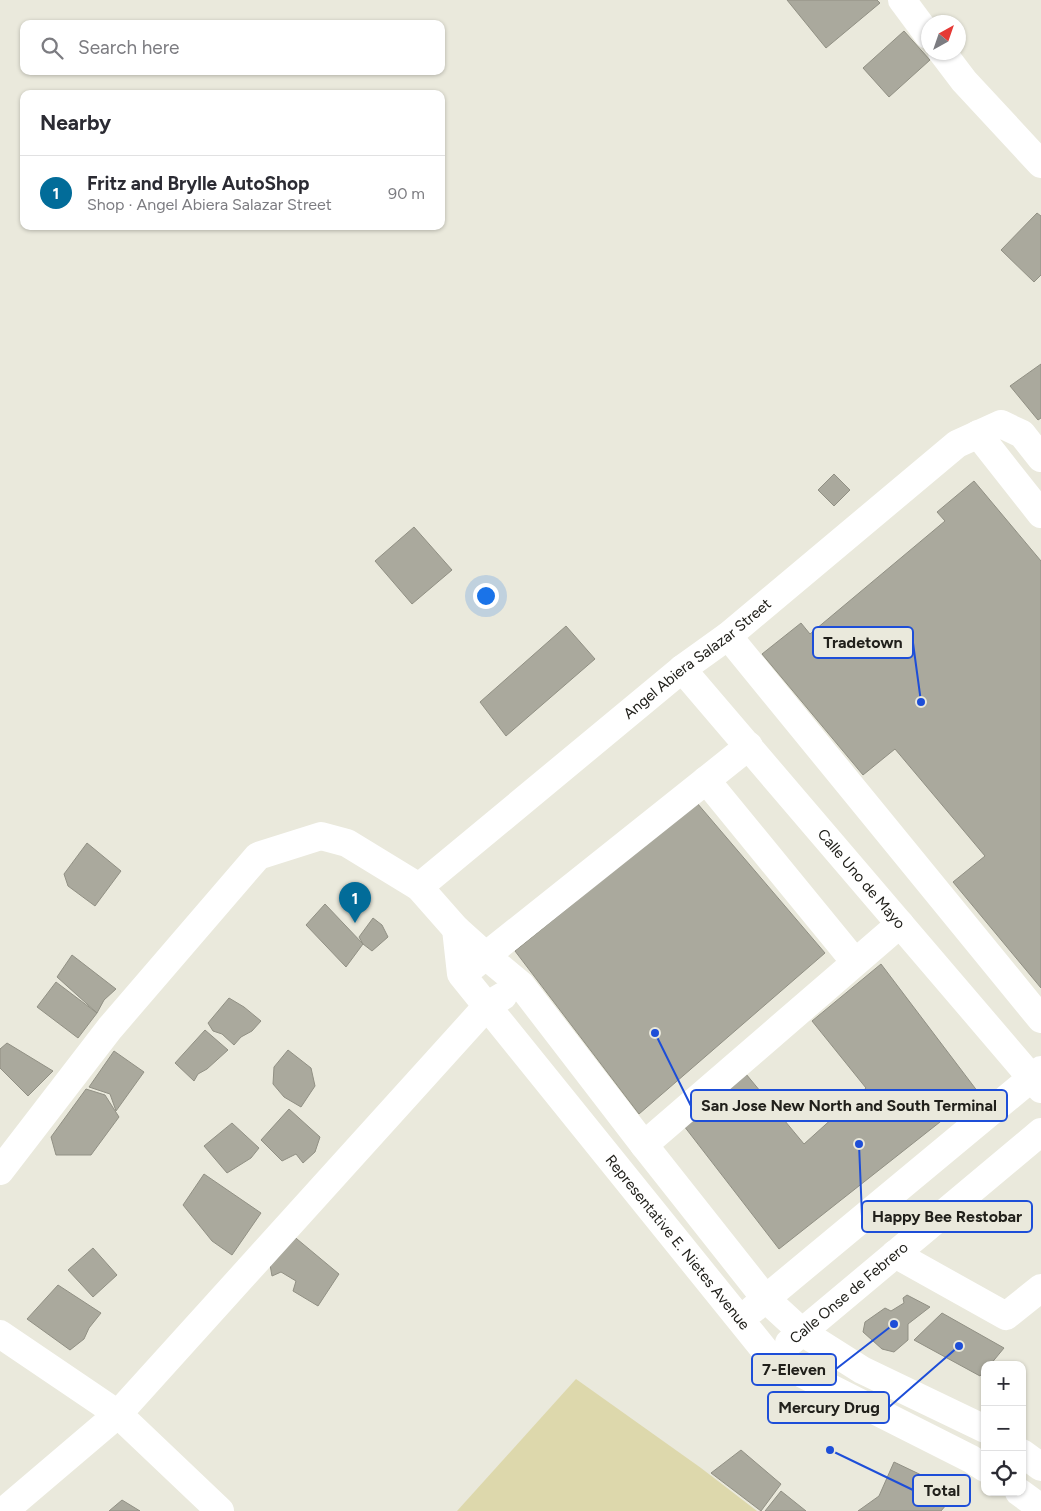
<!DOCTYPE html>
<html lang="en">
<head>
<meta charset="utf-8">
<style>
  :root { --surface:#fff; --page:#f2f2f3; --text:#2b2b33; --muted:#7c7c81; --line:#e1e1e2; --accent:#026c99 }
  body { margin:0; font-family:Figtree,sans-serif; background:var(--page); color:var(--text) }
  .controls { position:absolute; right:15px; bottom:15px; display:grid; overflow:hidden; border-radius:10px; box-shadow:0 1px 4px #0004 }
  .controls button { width:45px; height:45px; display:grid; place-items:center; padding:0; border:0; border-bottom:1px solid var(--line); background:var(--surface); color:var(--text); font:25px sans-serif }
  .compass { position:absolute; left:921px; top:15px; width:45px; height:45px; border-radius:50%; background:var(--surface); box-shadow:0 1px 4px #0004; rotate:40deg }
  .you { position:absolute; left:485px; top:595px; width:18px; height:18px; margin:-12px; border:4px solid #fff; border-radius:50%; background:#1a73e8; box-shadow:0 0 0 8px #1a73e833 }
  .badge { display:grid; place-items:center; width:32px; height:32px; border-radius:50%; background:var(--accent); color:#fff; font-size:16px; font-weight:700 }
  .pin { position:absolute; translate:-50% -41px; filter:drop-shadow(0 1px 2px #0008) }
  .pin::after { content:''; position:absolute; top:26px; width:18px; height:15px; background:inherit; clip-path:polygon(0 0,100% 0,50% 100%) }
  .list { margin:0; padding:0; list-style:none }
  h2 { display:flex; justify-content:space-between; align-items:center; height:65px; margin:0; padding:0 20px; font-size:21px }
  h2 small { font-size:16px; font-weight:400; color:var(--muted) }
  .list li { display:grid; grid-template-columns:32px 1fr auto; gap:15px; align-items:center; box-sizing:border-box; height:75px; padding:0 20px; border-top:1px solid var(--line) }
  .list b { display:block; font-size:19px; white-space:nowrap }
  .list p { margin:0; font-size:16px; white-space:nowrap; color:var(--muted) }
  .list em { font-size:16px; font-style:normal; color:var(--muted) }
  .icon { flex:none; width:28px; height:28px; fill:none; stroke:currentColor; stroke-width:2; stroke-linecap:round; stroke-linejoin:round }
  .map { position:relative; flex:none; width:1041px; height:1511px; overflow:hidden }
  .search { position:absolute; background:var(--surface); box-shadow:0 1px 4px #0004; left:20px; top:20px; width:425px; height:55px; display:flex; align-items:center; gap:12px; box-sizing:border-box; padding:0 18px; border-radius:10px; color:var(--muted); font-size:19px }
  .panel { position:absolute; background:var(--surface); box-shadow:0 1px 4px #0004; left:20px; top:90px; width:425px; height:140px; border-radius:10px }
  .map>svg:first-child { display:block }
</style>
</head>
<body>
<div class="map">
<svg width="1041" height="1511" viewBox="0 0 1041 1511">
  <rect width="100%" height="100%" fill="#eae9dc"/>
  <path fill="#ddd8ac" d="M 576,1379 L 701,1468 L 757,1511 L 457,1511 Z"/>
  <g fill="#aaa99d" stroke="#919084">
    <path d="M 787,0 L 877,0 L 880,3 L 826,48 Z"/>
    <path d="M 904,31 L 930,60 L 889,97 L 863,68 Z"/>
    <path d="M 1037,213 L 1041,216 L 1041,275 L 1034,282 L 1001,250 Z"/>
    <path d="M 1041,364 L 1041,418 L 1038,420 L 1010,386 Z"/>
    <path d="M 834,474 L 850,490 L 834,506 L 818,490 Z"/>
    <path d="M 974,481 L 1041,561 L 1041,988 L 953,882 L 985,856 L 895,749 L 863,775 L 762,654 L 801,623 L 810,634 L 945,521 L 937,512 Z"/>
    <path d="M 414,527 L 452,570 L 412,604 L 375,561 Z"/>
    <path d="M 566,626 L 595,659 L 506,736 L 480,702 Z"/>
    <path d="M 697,803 L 825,953 L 639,1114 L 515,951 Z"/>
    <path d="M 87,843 L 121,871 L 95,906 L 68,886 L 64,874 Z"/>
    <path d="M 325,904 L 363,944 L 346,967 L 306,925 Z"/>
    <path d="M 373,918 L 382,925 L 388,937 L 372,951 L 363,944 L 359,937 Z"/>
    <path d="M 72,955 L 116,989 L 104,1000 L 97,1013 L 57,977 Z"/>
    <path d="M 881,964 L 978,1092 L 779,1249 L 684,1126 L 746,1074 L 804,1144 L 866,1088 L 812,1021 Z"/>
    <path d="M 56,982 L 97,1013 L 78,1038 L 37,1007 Z"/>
    <path d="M 229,998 L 244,1007 L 261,1021 L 252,1031 L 241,1037 L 234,1045 L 222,1034 L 213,1031 L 208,1023 Z"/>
    <path d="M 205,1030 L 228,1050 L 207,1069 L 198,1074 L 194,1081 L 175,1063 Z"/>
    <path d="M 7,1043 L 53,1071 L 28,1096 L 0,1068 L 0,1049 Z"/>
    <path d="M 288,1050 L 311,1068 L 315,1086 L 301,1107 L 284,1097 L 273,1084 L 274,1067 Z"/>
    <path d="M 114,1051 L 144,1072 L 116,1111 L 110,1094 L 89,1087 Z"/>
    <path d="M 86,1089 L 105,1095 L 119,1117 L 91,1155 L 56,1155 L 51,1137 Z"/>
    <path d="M 289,1109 L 320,1137 L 315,1152 L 303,1163 L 296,1154 L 282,1161 L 261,1140 Z"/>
    <path d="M 232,1123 L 259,1148 L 251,1158 L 227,1173 L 204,1146 Z"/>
    <path d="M 204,1174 L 261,1213 L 232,1255 L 212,1241 L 183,1205 Z"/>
    <path d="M 291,1234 L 339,1274 L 318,1306 L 293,1291 L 296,1281 L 281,1272 L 272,1276 L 269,1259 Z"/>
    <path d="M 93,1248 L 117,1275 L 93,1297 L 68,1270 Z"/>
    <path d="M 58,1285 L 101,1313 L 89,1328 L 84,1339 L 70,1350 L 27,1319 Z"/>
    <path d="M 907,1295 L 930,1307 L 908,1324 L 908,1340 L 894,1352 L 882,1349 L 863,1332 L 865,1322 L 885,1308 L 891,1311 L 904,1303 L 903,1298 Z"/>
    <path d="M 942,1313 L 1004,1348 L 990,1365 L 985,1365 L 985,1370 L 980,1376 L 914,1340 Z"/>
    <path d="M 741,1450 L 781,1484 L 761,1511 L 711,1473 Z"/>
    <path d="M 894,1462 L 957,1492 L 941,1511 L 858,1511 L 879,1496 Z"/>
    <path d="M 781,1491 L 806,1511 L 765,1511 Z"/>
    <path d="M 122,1500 L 140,1511 L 109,1511 Z"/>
  </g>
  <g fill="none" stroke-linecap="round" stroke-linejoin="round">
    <g stroke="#fff" stroke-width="28">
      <path d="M 902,0 L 928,35"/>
      <path d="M 942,52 L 964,81 L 1041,164"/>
      <path d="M 978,434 L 1041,514"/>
      <path d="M 728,636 L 1041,1019"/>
      <path id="s1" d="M 682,669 L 1041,1089"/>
      <path d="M 706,780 L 855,962"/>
      <path id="s2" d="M 419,887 L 682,669 L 728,636 L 957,444 L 1001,424 L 1022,434 L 1041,458"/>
      <path id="s3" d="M 456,929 L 461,974 L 771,1358 L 971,1459 L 985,1468"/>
      <path d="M 473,966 L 749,746"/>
      <path d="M 644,1145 L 900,924"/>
      <path d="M 0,1171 L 110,1028 L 258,856 L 321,836 L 347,843 L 419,887 L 456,929 L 486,956 L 521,985 L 644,1145 L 765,1298 L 802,1332 L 862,1370 L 985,1429"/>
      <path d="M 895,1254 L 1006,1316 L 1041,1288"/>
      <path d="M 752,1310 L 1041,1070"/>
      <path d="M 0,1334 L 118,1414 L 220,1511"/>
      <path id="s4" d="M 789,1343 L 1041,1132"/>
      <path d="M 1022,1453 L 1041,1467"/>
      <path d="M 1019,1492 L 1041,1508"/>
      <path d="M 4,1511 L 118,1414 L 488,1005 L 503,996"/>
    </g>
  </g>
  <g text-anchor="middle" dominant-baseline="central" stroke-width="4.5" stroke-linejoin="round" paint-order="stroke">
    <g font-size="15" fill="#21201b" stroke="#eae9dc">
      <text stroke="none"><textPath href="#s2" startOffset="360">Angel Abiera Salazar Street</textPath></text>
      <text stroke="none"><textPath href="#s1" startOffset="276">Calle Uno de Mayo</textPath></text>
      <text stroke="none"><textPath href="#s3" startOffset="390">Representative E. Nietes Avenue</textPath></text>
      <text stroke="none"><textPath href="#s4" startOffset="78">Calle Onse de Febrero</textPath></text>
    </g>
  </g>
  <path fill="none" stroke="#1d4ed8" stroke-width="2" d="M921 702L913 643M655 1033L691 1106M859 1144L862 1216M894 1324L836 1369M959 1346L889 1407M830 1450L913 1490"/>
  <g fill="#1d4ed8" stroke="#eae9dc" stroke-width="2">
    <circle cx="921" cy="702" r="5"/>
    <circle cx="655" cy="1033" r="5"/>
    <circle cx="859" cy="1144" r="5"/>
    <circle cx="894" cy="1324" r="5"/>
    <circle cx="959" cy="1346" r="5"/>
    <circle cx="830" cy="1450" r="5"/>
  </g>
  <g fill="#eae9dc" stroke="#1d4ed8" stroke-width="2">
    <rect x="813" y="627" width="100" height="31" rx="5"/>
    <rect x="691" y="1090" width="316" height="31" rx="5"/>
    <rect x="862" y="1201" width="170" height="31" rx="5"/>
    <rect x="752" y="1354" width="84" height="31" rx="5"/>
    <rect x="768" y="1392" width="121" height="31" rx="5"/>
    <rect x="913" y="1475" width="57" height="31" rx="5"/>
  </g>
  <g font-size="16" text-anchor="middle" font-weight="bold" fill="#21201b">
    <text x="863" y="648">Tradetown</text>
    <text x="849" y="1111">San Jose New North and South Terminal</text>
    <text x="947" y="1222">Happy Bee Restobar</text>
    <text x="794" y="1375">7-Eleven</text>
    <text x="829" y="1413">Mercury Drug</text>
    <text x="942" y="1496">Total</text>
  </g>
</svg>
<div class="controls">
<button>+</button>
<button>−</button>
<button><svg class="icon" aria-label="locate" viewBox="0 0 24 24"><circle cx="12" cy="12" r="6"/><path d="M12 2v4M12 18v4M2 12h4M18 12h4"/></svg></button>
</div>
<svg class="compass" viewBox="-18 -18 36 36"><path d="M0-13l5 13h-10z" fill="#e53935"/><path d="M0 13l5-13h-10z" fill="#7c7c81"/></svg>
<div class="you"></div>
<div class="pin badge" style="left:355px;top:923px">1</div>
<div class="search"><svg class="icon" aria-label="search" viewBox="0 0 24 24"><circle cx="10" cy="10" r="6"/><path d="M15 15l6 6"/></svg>Search here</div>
<section class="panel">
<h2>Nearby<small></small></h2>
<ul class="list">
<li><span class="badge">1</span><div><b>Fritz and Brylle AutoShop</b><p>Shop · Angel Abiera Salazar Street</p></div><em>90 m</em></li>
</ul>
</section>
</div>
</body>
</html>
